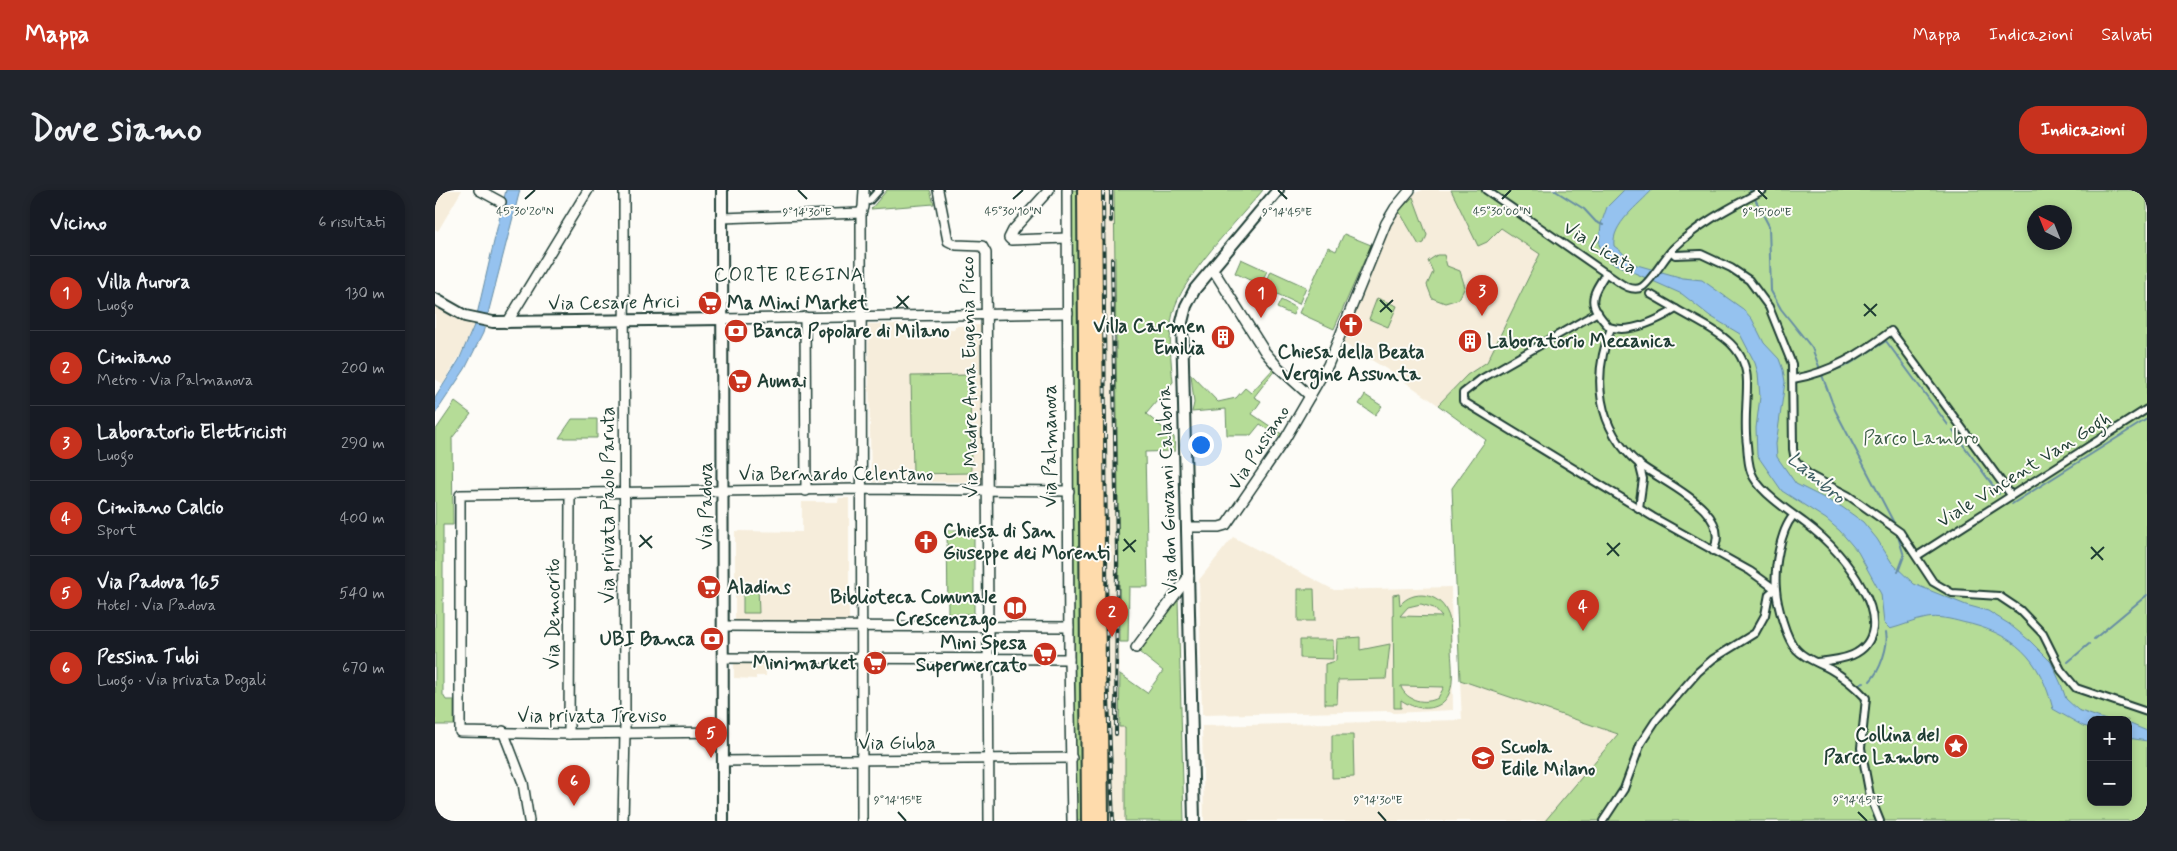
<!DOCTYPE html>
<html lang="it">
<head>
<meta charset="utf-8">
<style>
  :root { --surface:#171b24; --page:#20242c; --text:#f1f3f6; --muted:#9ea1a6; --line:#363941; --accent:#c8321e }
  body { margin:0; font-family:Mynerve,sans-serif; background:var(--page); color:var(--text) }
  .controls { position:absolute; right:15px; bottom:15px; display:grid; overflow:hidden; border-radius:10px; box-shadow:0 2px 8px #0003 }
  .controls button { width:45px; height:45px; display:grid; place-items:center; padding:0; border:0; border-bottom:1px solid var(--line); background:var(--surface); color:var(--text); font:25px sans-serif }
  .compass { position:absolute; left:1592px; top:15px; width:45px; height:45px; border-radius:50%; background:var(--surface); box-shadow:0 2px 8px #0003; rotate:317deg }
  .you { position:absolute; left:765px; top:254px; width:18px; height:18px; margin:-12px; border:4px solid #fff; border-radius:50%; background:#1a73e8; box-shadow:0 0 0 8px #1a73e833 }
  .badge { display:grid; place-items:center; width:32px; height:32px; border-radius:50%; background:var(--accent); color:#fff; font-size:16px; font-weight:700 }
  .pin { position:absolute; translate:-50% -41px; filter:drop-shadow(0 1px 2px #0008) }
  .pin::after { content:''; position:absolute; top:26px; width:18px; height:15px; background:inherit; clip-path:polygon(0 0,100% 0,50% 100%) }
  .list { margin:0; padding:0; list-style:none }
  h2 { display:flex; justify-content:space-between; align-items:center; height:65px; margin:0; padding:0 20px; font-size:21px }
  h2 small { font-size:16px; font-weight:400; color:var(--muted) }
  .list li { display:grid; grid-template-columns:32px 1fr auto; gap:15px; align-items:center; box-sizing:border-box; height:75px; padding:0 20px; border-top:1px solid var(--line) }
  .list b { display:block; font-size:19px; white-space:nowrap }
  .list p { margin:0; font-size:16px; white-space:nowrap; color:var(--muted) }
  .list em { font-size:16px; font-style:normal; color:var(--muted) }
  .map { position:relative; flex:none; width:1712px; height:631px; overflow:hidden; border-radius:20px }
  header { display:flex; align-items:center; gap:30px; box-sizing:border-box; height:70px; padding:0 25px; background:var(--accent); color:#fff }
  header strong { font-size:24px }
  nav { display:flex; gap:28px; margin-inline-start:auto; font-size:18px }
  .intro { display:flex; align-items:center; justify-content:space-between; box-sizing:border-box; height:120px; padding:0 30px }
  h1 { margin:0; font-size:35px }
  .button { padding:12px 22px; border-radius:20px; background:var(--accent); color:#fff; font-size:18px; font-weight:700 }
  main { display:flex; gap:30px; padding:0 30px }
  aside { flex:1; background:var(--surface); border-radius:20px; box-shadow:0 2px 8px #0003 }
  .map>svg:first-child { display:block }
</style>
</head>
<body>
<header>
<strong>Mappa</strong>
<nav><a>Mappa</a><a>Indicazioni</a><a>Salvati</a></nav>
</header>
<div class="intro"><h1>Dove siamo</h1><a class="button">Indicazioni</a></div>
<main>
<aside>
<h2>Vicino<small>6 risultati</small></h2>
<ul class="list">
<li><span class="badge">1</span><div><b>Villa Aurora</b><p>Luogo</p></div><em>130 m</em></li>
<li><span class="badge">2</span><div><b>Cimiano</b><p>Metro · Via Palmanova</p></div><em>200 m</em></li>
<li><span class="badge">3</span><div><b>Laboratorio Elettricisti</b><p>Luogo</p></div><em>290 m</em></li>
<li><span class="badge">4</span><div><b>Cimiano Calcio</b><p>Sport</p></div><em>400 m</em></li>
<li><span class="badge">5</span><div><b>Via Padova 165</b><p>Hotel · Via Padova</p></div><em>540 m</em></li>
<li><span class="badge">6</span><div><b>Pessina Tubi</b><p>Luogo · Via privata Dogali</p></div><em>670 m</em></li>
</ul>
</aside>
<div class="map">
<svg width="1712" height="631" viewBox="0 0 1712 631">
  <rect width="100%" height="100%" fill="#fdfcf7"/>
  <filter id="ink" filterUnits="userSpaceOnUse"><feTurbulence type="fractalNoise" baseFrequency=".02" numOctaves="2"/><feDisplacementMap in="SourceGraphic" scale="10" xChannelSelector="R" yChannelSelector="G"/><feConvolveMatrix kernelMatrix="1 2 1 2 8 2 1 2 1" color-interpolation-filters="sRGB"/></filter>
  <g filter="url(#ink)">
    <g fill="#f6eddb">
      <path d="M 0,0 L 27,0 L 3,41 L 0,39 Z"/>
      <path d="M 665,0 L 679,0 L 685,346 L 684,536 L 690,537 L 690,631 L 674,631 L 670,514 Z"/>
      <path d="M 988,0 L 1027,0 L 1100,55 L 1148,124 L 1044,178 L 1003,215 L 953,180 L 908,153 L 914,140 L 912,139 L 959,25 L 977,4 Z"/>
      <path d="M 0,109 L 29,130 L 40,134 L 27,162 L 8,194 L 0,189 Z"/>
      <path d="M 433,134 L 475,134 L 475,139 L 520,139 L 520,136 L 546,135 L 548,292 L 436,292 Z"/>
      <path d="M 404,308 L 414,308 L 414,432 L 300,431 L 300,341 L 367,342 L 367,312 L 403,312 Z"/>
      <path d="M 798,347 L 899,400 L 1016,397 L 1018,520 L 959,523 L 955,521 L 767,525 L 764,390 Z"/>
      <path d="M 299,474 L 331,474 L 331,486 L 321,486 L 321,489 L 299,488 Z"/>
      <path d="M 1025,490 L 1192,547 L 1123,631 L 769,631 L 767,536 L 1027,530 Z"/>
    </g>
    <g fill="#b5dc97" stroke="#6a8c66" fill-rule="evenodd">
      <path d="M 452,0 L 495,0 L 499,14 L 436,19 Z"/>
      <path d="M 636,0 L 643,0 L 647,631 L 641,631 Z"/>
      <path d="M 679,0 L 828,0 C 803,30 746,88 738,123 C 733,140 736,174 738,192 L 711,224 L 739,247 L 740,261 L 710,262 L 713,397 L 694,397 L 693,452 L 685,452 Z"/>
      <path d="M 1016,0 L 1712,0 L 1712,631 L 1110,631 L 1183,544 L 1025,490 L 1017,298 L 1051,250 L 1003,215 L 1032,185 L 1052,172 L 1105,64 L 1066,38 L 1052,52 L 1043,56 ZM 1600,22 L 1630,22 L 1630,52 L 1600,52 ZM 1656,530 L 1693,530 L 1693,612 L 1656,612 Z"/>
      <path d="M 978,7 L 992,45 L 989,53 L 984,55 L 964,21 Z"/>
      <path d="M 909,44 L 936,55 L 899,139 L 864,123 L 893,57 L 901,61 Z"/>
      <path d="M 1002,65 L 1009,65 L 1012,76 L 1025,81 L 1030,97 L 1024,109 L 1010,113 L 997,108 L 992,95 L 998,82 L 993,71 Z"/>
      <path d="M 806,69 L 832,81 L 825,95 L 800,83 Z"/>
      <path d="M 836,81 L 871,97 L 864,114 L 829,98 Z"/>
      <path d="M 942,108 L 962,116 L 953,137 L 934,129 Z"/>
      <path d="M 846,110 L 861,118 L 858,125 L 842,118 Z"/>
      <path d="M 839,178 L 840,180 L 819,207 L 826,211 L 817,224 L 848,245 L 847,248 L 825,234 L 816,245 L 792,245 L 791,219 L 757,222 L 759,213 L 756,184 L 783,212 L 801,208 L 810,198 L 816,203 Z"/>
      <path d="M 535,185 L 536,283 L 478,284 L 476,186 Z"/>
      <path d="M 930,205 L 947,216 L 940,225 L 924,214 Z"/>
      <path d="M 20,212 L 36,224 L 17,248 L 18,335 L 8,335 L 8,505 L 11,510 L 19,510 L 19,535 L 0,535 L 0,241 Z"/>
      <path d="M 137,229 L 162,229 L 162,248 L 124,248 Z"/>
      <path d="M 512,340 L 539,340 L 539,424 L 513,424 Z"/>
      <path d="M 308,395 L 323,395 L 324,423 L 308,423 Z"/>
      <path d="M 863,399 L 879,399 L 880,431 L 863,431 Z"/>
      <path d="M 964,404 L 965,415 C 978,399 1004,403 1012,422 C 1017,431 1015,445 1016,456 C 1016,469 1019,486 1016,498 C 1010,523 983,522 966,510 L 966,518 L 959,518 L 958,405 ZM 986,414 L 999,418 L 1007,427 L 965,426 L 973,417 ZM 966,497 L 966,496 L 1009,497 L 1003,508 C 990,515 972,511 966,497 Z"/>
      <path d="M 743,409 L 749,631 L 690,631 L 690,537 L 684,537 L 685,484 L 712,503 L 728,481 L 704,462 Z"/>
      <path d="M 925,447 L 925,460 L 955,454 L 951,489 L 903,490 L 902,514 L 890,514 L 890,474 L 901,471 L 902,449 Z"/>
      <path d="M 865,450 L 898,450 L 898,469 L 865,468 Z"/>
      <path d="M 897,545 L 918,545 L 919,587 L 897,588 Z"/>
    </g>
    <g fill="#95c2ef" stroke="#668da4">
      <path d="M 71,0 L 85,0 L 48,143 L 30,179 L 0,224 L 0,208 L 24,170 L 40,133 Z"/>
      <path d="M 1189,0 L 1217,0 C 1204,15 1176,34 1179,56 L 1187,62 L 1195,73 L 1248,88 L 1267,90 L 1308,119 L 1317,129 L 1329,153 L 1344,169 L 1348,180 L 1350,192 L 1341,254 L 1342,267 L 1361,294 L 1407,317 L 1428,332 L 1442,349 L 1457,373 L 1479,394 L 1531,415 L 1553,421 L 1574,434 L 1595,451 L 1616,472 L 1626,494 L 1631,509 L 1643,520 L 1671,530 L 1656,530 L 1656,538 L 1648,536 L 1618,519 C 1605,468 1579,443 1527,432 C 1516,429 1503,426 1492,428 C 1480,430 1467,436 1455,439 L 1449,433 L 1446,404 L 1423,362 L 1405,341 L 1391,329 L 1347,301 L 1322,265 L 1321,238 L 1325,207 L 1323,183 L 1320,173 L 1305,144 L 1275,126 L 1247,104 L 1175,72 L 1164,55 L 1166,34 L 1172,17 Z"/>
      <path d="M 1693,533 L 1712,541 L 1712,551 L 1693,548 Z"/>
    </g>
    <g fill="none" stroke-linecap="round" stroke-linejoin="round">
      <g stroke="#668da4" stroke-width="2">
        <path d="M 1119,0 L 1149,19 L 1161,32 L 1168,35"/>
        <path d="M 1315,0 L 1316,2"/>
        <path d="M 1319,7 L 1334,36 L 1336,101 L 1346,119 L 1377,158 L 1385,179"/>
        <path d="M 1518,241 L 1564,304"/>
        <path d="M 1577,314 L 1712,229"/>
        <path d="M 1459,333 L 1400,220 L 1387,185 L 1413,175 L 1451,151 L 1513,235"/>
        <path d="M 1462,343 L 1469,366 L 1463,382"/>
        <path d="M 1659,449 L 1712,405"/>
        <path d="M 1633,472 L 1654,454"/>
        <path d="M 1435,491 C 1445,481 1454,456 1451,442"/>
        <path d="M 1422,495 L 1429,493"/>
      </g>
      <g stroke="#1f3d34" stroke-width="10">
        <g id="pedestrian">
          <path d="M 1051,0 L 1182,91 C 1189,96 1199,102 1207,97 C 1217,91 1231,64 1241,56 C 1267,31 1297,17 1328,0"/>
          <path d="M 434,11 L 444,0"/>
          <path d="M 1237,62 L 1240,65 L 1266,64 L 1296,78 L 1314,90 L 1334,117 L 1357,174 L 1358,259 L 1360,270 L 1374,285 L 1414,306 L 1465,342 L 1498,392 L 1517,403 L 1564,406 L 1585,420 L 1608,444 L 1626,480 L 1641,498 L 1712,522"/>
          <path d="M 1171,83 C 1155,108 1152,113 1174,137 C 1195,144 1223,130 1241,119 C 1273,138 1313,151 1312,194 C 1312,215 1309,234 1312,255 C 1313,265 1313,279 1319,288 C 1328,304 1355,322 1370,333 C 1394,351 1413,372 1427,398 C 1434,410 1439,425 1438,438 C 1434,467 1405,470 1382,472"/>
          <path d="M 1215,104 L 1241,119"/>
          <path d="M 1163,122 L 1046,189 L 1028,203 L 1028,211 L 1218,327 L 1315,381 L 1340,399"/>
          <path d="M 1176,138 C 1157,186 1161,238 1204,274 C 1228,293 1299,321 1278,361"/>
          <path d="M 1358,189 C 1395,183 1427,163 1456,141 L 1576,305"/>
          <path d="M 1204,273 L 1208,289 L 1204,318"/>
          <path d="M 1358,326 C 1345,341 1339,379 1341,399 C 1342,414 1351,450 1362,460 C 1370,469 1384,473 1395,479 C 1409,487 1420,496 1431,508 L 1426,558 L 1435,606 L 1445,631"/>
          <path d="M 1482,366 L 1712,219"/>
          <path d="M 1168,631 L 1189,599 L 1206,553 L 1221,530 L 1263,482 L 1278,469 L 1320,443 L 1330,425 L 1334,404 L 1340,399"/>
        </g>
      </g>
      <g stroke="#1f3d34" stroke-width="12">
        <g id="minor">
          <path d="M 44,0 L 66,12"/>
          <path d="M 503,0 L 513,51 L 521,55 L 547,56 L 551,63 L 554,631"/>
          <path d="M 614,0 L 578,40 L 574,48 L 576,50 L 632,48"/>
          <path d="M 632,0 L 634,469 L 637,631"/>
          <path d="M 287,28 L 426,23"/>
          <path d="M 777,78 L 830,162 L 843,177 L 875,206"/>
          <path d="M 370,127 L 371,301"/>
          <path d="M 287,129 L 633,123"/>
          <path d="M 72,133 L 153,0"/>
          <path d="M 752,337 L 784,337 L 791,335 L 850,249 L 893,175 L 951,33 L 960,18 L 975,0"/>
          <path d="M 288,436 L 634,437"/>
          <path d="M 701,458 L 754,386"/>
          <path d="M 288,468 L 634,469"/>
          <path d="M 68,541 L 88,593 L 94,631"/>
          <path d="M 288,542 L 134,544 L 25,542 L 25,305 L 421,299 L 634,301"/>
          <path d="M 134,544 L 135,304"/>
          <path d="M 288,571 L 637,568"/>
          <path d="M 188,631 L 190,543 L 189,0"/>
          <path d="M 427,631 L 426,23 L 428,17 L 429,0"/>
        </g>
      </g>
      <g stroke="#1f3d34" stroke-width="14">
        <g id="tertiary">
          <path d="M 287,0 L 288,631"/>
          <path d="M 0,109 L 30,126 L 58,132 L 287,129"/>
          <path d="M 759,631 L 747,132 L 751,116 L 760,99 L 843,0"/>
        </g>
      </g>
      <g stroke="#1f3d34" stroke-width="18">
        <g id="trunk">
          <path d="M 650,0 L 654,631"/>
          <path d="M 660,0 L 666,631"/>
        </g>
      </g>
      <use href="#pedestrian" stroke="#fdfcf7" stroke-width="6"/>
      <use href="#minor" stroke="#fdfcf7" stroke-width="9"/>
      <use href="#tertiary" stroke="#fdfcf7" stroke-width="10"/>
      <use href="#trunk" stroke="#fedbac" stroke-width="14"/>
      <g stroke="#1f3d34" stroke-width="4">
        <g id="rail">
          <path d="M 668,0 L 672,483 L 678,631"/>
          <path d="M 676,0 L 676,31"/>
          <path d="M 677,69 L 682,365 L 681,544"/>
        </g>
      </g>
      <use href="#rail" stroke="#fdfcf7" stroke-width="2" stroke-dasharray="5.5" stroke-linecap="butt"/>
    </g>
  </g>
  <path fill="none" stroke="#1f3d34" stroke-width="2" d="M 363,0 L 372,9M 843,0 L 852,9M 1323,0 L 1332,9M 90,9 L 100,0M 578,9 L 588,0M 1067,9 L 1076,0M 462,106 L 473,118M 945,110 L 957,122M 1429,114 L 1441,126M 461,118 L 474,106M 945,122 L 958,110M 1429,126 L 1442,114M 205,345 L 217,358M 689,349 L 700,362M 1172,353 L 1184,366M 204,357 L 217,346M 1656,357 L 1668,370M 688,361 L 701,350M 1172,365 L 1185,353M 1656,369 L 1669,357M 463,622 L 471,631M 943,622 L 951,631M 1423,622 L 1432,631"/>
  <defs>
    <g id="supermarket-disc" transform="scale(1.25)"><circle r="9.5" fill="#c8321e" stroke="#fdfcf7"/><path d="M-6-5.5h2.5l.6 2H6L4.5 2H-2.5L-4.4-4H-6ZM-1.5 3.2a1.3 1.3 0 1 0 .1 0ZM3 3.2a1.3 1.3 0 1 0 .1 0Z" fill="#fff"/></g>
    <g id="church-disc" transform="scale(1.25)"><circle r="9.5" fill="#c8321e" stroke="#fdfcf7"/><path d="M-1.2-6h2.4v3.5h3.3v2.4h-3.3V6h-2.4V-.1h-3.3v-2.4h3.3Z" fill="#fff"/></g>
    <g id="bank-disc" transform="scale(1.25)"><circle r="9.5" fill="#c8321e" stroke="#fdfcf7"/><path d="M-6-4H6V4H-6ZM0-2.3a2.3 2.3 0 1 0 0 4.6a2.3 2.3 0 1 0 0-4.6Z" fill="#fff"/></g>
    <g id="building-disc" transform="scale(1.25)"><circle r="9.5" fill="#c8321e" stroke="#fdfcf7"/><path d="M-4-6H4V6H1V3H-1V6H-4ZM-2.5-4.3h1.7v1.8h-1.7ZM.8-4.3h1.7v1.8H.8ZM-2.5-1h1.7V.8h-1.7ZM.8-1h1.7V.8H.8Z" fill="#fff"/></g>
    <g id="library-disc" transform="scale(1.25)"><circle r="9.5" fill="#c8321e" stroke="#fdfcf7"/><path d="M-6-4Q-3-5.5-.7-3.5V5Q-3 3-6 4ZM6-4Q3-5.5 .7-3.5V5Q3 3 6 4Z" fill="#fff"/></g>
    <g id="sight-disc" transform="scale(1.25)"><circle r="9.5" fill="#c8321e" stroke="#fdfcf7"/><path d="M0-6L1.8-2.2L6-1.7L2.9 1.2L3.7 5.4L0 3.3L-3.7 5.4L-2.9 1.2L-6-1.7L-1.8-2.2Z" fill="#fff"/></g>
    <g id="school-disc" transform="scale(1.25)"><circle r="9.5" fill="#c8321e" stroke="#fdfcf7"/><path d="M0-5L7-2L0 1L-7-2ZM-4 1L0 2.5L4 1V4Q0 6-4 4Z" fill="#fff"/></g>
  </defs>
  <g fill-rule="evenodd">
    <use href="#supermarket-disc" x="275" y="113"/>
    <use href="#church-disc" x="916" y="135"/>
    <use href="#bank-disc" x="301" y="141"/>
    <use href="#building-disc" x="788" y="147"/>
    <use href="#building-disc" x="1035" y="151"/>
    <use href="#supermarket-disc" x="305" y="191"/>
    <use href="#church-disc" x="491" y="352"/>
    <use href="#supermarket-disc" x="274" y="397"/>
    <use href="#library-disc" x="580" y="418"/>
    <use href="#bank-disc" x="277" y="449"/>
    <use href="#supermarket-disc" x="610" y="464"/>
    <use href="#supermarket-disc" x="440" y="473"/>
    <use href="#sight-disc" x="1521" y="556"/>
    <use href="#school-disc" x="1048" y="568"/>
  </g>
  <g text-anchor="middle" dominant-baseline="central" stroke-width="4" stroke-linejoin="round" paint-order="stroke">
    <g font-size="19" fill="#1f3d34" stroke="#fdfcf7">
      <text transform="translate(1165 58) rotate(32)">Via Licata</text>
      <text transform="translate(179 113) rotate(-1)">Via Cesare Arici</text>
      <text transform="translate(535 187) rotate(-91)">Via Madre Anna Eugenia Picco</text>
      <text transform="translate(615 256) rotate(-90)">Via Palmanova</text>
      <text transform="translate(824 258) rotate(-57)">Via Pusiano</text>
      <text transform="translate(1589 280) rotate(-32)">Viale Vincent Van Gogh</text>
      <text x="401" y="284">Via Bernardo Celentano</text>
      <text transform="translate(733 300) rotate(-92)">Via don Giovanni Calabria</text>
      <text transform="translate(173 315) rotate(-90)">Via privata Paolo Paruta</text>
      <text transform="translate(271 316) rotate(-90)">Via Padova</text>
      <text transform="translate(118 424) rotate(-90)">Via Democrito</text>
      <text x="157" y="526">Via privata Treviso</text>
      <text x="462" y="553">Via Giuba</text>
    </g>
    <g font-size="19" font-weight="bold" fill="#1f3d34" stroke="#fdfcf7" text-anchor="start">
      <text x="292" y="113">Ma Mini Market</text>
      <text x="770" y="136" text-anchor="end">Villa Carmen<tspan x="770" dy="22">Emilia</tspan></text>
      <text x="318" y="141">Banca Popolare di Milano</text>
      <text x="1052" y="151">Laboratorio Meccanica</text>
      <text x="916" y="162" text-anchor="middle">Chiesa della Beata<tspan x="916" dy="22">Vergine Assunta</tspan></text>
      <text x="322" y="191">Aumai</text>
      <text x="508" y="341">Chiesa di San<tspan x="508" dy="22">Giuseppe dei Morenti</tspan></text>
      <text x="292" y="397">Aladins</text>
      <text x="562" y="407" text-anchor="end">Biblioteca Comunale<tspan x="562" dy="22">Crescenzago</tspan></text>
      <text x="260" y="449" text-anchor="end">UBI Banca</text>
      <text x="592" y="453" text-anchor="end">Mini Spesa<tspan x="592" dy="22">Supermercato</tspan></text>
      <text x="422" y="473" text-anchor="end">Minimarket</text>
      <text x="1504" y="545" text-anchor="end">Collina del<tspan x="1504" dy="22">Parco Lambro</tspan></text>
      <text x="1066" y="557">Scuola<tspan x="1066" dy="22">Edile Milano</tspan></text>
    </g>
    <g font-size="19" fill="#3d5d48" stroke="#fdfcf7">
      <text x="1486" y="248">Parco Lambro</text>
    </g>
    <g font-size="20" letter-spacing="1" fill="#1f3d34" stroke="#fdfcf7">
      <text x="354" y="85">CORTE REGINA</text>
    </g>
    <g font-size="20" font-style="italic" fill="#3c5e63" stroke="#fdfcf7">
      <text transform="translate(1381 288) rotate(40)">Lambro</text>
    </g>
  </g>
  <g font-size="12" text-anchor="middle" fill="#1f3d34" stroke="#fdfcf7" stroke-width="4" stroke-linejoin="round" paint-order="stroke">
    <text x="90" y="25">45°30'20"N</text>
    <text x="578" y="25">45°30'10"N</text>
    <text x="1067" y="25">45°30'00"N</text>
    <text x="372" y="26">9°14'30"E</text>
    <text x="852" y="26">9°14'45"E</text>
    <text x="1332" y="26">9°15'00"E</text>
    <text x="463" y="614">9°14'15"E</text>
    <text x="943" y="614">9°14'30"E</text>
    <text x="1423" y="614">9°14'45"E</text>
  </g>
</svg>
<div class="controls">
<button>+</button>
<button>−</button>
</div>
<svg class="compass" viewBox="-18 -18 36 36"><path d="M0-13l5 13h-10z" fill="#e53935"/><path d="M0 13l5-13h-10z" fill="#9ea1a6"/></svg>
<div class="you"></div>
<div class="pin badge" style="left:826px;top:128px">1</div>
<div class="pin badge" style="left:677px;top:447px">2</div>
<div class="pin badge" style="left:1047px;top:126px">3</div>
<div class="pin badge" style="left:1148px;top:441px">4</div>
<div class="pin badge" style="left:276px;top:568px">5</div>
<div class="pin badge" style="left:139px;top:616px">6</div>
</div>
</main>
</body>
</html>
